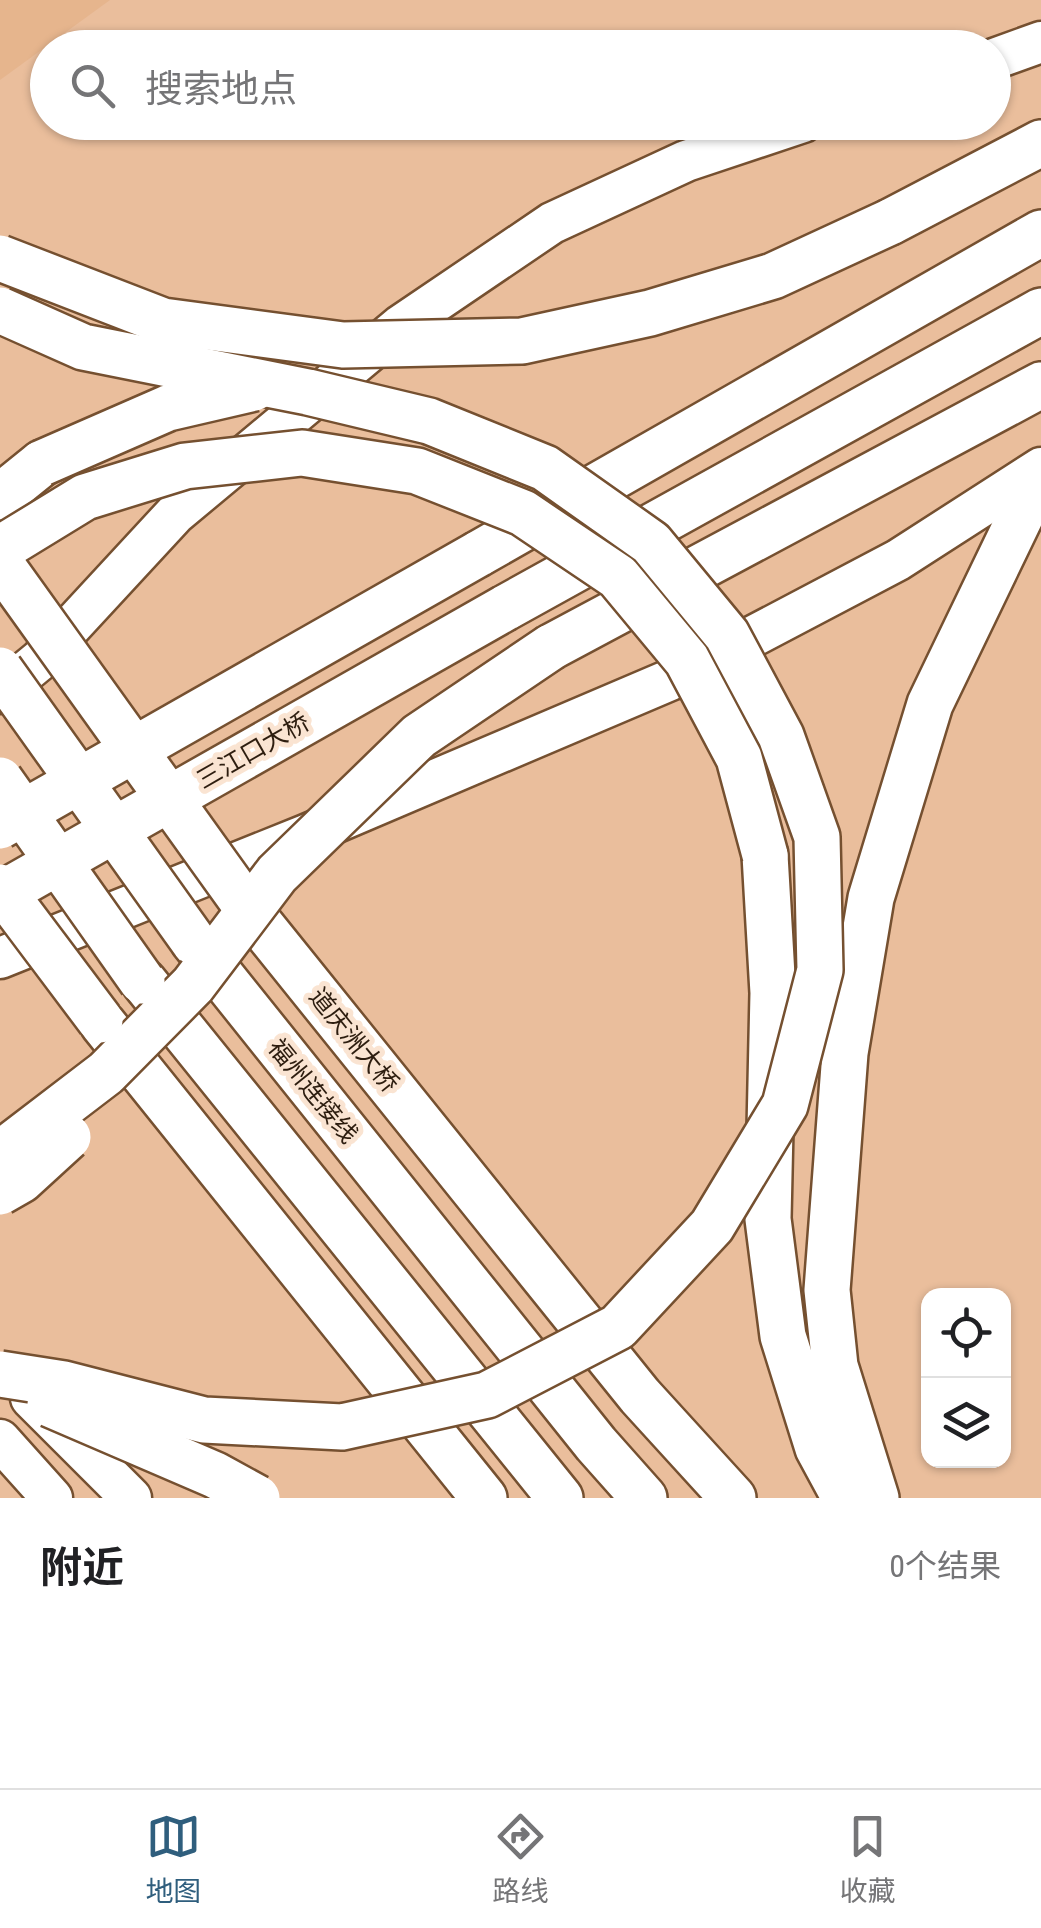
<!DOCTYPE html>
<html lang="zh">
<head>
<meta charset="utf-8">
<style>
  :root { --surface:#fff; --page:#f2f2f2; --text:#202124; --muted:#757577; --line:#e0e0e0; --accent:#2f5e7d }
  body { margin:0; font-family:"Roboto Condensed","Noto Sans SC",sans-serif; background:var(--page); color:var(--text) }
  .controls { position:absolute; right:30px; bottom:30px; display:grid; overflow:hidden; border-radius:20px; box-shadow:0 2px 8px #0004 }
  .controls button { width:90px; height:90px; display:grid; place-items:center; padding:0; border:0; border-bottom:2px solid var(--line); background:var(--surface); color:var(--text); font:50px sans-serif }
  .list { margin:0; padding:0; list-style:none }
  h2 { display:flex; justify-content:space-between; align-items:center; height:130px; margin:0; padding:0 40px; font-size:42px }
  h2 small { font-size:32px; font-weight:400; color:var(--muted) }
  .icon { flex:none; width:55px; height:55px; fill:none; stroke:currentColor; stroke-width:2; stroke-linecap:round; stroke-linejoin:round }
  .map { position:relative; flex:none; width:1041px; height:1498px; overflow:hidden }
  .search { position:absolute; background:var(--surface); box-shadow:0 2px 8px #0004; left:30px; right:30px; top:30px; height:110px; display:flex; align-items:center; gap:25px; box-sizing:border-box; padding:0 35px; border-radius:55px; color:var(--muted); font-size:38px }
  .sheet { height:290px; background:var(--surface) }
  nav { display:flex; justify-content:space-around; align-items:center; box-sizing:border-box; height:140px; border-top:2px solid var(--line); background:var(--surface); font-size:28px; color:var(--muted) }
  nav a { display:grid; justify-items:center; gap:5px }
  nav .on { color:var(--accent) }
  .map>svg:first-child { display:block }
</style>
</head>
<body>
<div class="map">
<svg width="1041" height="1498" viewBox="0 0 1041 1498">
  <rect width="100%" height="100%" fill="#eabe9c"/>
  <path fill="#e6b58d" d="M 0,0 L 110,0 L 0,80 Z"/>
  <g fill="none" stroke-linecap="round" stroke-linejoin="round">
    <g stroke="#755030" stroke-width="45">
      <g id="major">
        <path d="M 994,59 L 1041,42"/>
        <path d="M 0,693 L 40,660 L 175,514 L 400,326 L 552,223 L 686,161 L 803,122"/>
        <path d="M 0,958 L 306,835 L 670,680 L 898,560 L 1041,468"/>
        <path d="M 31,1398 L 131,1498"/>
        <path d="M 0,1440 L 52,1498"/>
      </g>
    </g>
    <g stroke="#755030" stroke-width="50">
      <g id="highway">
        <path d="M 890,222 L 1041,143"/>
        <path d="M 0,497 L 42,463"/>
        <path d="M 478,554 L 1041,233"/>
        <path d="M 505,608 L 1041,311"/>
        <path d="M 551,647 L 1041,385"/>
        <path d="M 765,855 L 773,993 L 768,1219 L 783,1336 L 818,1448 L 845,1498"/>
        <path d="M 248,909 L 640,1396 L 733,1498"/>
        <path d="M 194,942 L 596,1444 L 644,1498"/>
        <path d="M 144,982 L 560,1498"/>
        <path d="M 103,1024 L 484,1498"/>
        <path d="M 876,1498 L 835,1366 L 827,1290 L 845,1053 L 871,898 L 930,704 L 1022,513 L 1041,489"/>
      </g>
    </g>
    <use href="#major" stroke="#fff" stroke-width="40"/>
    <use href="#highway" stroke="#fff" stroke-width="45"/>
    <g stroke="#755030" stroke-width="50" stroke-linecap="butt">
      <g id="highway-bridge">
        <path d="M 0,258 L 163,321 L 343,345 L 522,341 L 650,313 L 773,276 L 890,222"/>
        <path d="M 0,310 L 83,347 L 308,392 L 429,421 L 545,468 L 651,543 L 727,635 L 781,736 L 817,837 L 820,970 L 785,1105 L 712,1226 L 618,1327 L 487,1395 L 342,1427 L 204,1420 L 64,1384 L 0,1374"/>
        <path d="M 42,463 L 168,408 L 254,388"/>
        <path d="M 0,549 L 85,497 L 185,466 L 302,453 L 417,471 L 523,513 L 618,577 L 687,660 L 739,758 L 765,855"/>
        <path d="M 0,563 L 248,909"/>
        <path d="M 0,670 L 194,942"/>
        <path d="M 0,780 L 142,981"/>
        <path d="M 0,826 L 478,554"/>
        <path d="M 0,887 L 100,1020"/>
        <path d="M 0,895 L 505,608"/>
        <path d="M 0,1154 L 106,1073 L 193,985 L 277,874 L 419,736 L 551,647"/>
        <path d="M 0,1192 L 21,1180 L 68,1137"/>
        <path d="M 50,1404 L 215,1475 L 257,1498"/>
      </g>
    </g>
    <use href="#highway-bridge" stroke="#fff" stroke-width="45"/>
  </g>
  <g text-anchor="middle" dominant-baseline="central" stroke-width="10" stroke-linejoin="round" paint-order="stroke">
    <g font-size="25" fill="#2d1d0f" stroke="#fae4d2">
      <text transform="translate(253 751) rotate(-30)">三江口大桥</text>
      <text transform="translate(354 1040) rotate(51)">道庆洲大桥</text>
      <text transform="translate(313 1091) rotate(51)">福州连接线</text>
    </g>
  </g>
</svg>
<div class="controls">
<button><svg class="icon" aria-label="locate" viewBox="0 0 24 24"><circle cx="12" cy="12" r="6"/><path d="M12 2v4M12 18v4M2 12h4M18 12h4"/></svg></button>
<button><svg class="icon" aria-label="layers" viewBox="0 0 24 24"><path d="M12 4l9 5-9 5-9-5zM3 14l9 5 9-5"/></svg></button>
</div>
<div class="search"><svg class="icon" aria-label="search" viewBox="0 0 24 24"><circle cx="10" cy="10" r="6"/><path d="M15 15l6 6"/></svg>搜索地点</div>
</div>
<section class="sheet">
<h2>附近<small>0个结果</small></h2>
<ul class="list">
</ul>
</section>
<nav>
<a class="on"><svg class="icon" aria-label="map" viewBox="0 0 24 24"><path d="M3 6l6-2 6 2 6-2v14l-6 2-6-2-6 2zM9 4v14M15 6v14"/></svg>地图</a>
<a><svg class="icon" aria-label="directions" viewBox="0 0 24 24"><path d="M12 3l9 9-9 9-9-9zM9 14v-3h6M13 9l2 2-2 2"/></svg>路线</a>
<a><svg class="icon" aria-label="saved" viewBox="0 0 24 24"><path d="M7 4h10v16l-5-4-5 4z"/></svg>收藏</a>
</nav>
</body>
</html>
